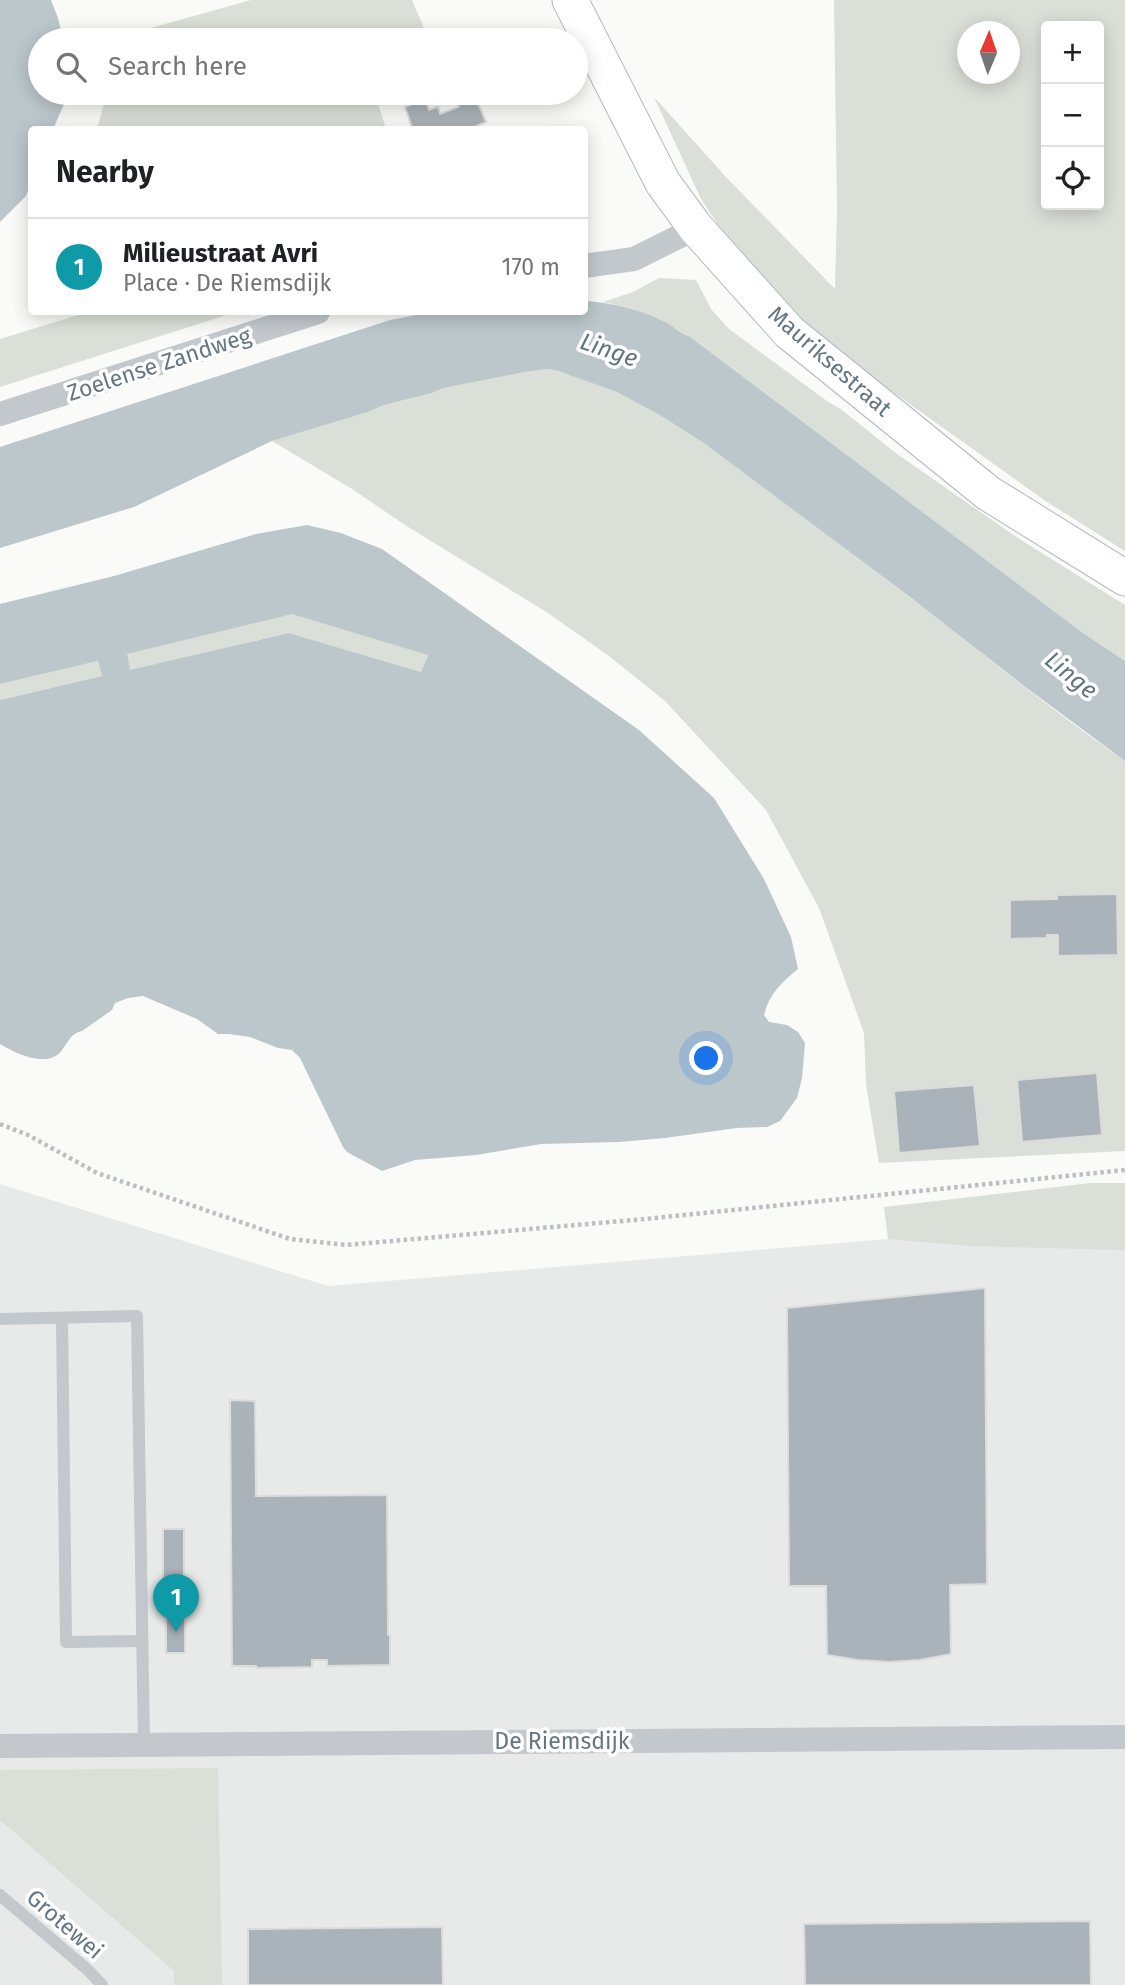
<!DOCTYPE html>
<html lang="en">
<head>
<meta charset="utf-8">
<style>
  :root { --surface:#fff; --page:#f2f2f2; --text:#202124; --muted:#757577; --line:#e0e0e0; --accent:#7c3aed }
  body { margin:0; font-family:"Fira Sans",sans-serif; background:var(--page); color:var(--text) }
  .controls { position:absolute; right:21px; top:21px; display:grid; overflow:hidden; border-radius:7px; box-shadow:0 4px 18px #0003 }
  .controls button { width:63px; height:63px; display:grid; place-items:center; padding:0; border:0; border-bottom:2px solid var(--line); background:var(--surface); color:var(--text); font:35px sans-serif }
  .compass { position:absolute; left:957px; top:21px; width:63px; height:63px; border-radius:50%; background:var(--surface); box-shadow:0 4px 18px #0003; rotate:2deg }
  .you { position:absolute; left:707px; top:1059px; width:24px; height:24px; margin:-18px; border:5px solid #fff; border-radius:50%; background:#1a73e8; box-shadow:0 0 0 10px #1a73e833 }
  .badge { display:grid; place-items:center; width:46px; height:46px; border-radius:50%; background:var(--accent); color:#fff; font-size:23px; font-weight:700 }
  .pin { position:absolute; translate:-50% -58px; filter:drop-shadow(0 2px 4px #0008) }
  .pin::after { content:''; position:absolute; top:37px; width:24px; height:21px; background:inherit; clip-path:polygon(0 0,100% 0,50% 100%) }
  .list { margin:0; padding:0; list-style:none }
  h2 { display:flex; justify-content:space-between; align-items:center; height:91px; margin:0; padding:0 28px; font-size:30px }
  h2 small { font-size:23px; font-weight:400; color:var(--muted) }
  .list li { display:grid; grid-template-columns:46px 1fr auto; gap:21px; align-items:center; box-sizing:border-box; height:98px; padding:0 28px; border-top:2px solid var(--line) }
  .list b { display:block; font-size:26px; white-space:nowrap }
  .list p { margin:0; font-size:23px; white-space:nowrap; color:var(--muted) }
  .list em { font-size:23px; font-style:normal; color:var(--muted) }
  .icon { flex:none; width:38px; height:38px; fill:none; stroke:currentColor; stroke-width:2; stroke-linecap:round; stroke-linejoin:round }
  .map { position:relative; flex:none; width:1125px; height:1985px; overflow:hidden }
  .search { position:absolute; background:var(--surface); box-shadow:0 4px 18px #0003; left:28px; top:28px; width:560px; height:77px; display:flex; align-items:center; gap:18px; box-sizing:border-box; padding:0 24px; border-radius:38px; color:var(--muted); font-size:26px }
  .panel { position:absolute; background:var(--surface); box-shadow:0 4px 18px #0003; left:28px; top:126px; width:560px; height:189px; border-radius:7px }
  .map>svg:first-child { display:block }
</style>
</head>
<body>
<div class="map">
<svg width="1125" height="1985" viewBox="0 0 1125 1985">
  <rect width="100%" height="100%" fill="#fafaf8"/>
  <path fill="#e8e9e9" d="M 0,1184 L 328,1286 L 888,1239 L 1125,1238 L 1125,1985 L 0,1985 Z"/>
  <g fill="#dadfd7" fill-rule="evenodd">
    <path d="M 251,0 L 412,0 L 429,40 L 121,40 L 122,36 Z"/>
    <path d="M 834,0 L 1125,0 L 1125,551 L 1047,502 L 862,370 L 806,325 L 730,243 L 701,199 L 654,97 L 726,177 L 835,289 L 837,210 ZM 1046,26 L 1099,26 L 1099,205 L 1046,205 ZM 968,32 L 1010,32 L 1010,74 L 968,74 Z"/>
    <path d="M 107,93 L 384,93 L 376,97 L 386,129 L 97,129 Z"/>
    <path d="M 659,278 L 696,280 L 711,309 L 729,329 L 827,401 L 842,410 L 897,454 L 1018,538 L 1125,605 L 1125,661 L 1083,633 L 689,336 C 679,334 673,326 664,322 C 645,313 625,306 603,302 L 633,292 Z"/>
    <path d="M 88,312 L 236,312 L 0,387 L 0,339 Z"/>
    <path d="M 547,369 C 631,379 724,457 790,507 C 844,547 898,588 951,629 C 1008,674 1065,720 1125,761 L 1125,1151 L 879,1163 L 866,1084 L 864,1033 L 819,908 L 766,810 L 665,701 L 609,656 L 548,613 L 405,525 L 352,489 L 272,441 L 368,412 L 384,405 L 432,393 L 444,388 L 525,372 Z"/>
    <path d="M 292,613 L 428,654 L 421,672 L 289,633 L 130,671 L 126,654 Z"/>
    <path d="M 98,661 L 102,676 L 0,700 L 0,684 Z"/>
    <path d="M 1091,1183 L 1125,1183 L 1125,1250 L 969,1246 L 888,1239 L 884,1207 Z"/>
    <path d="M 218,1768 L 222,1985 L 174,1985 L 174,1971 L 0,1820 L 0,1770 Z"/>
  </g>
  <g fill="#bbc7cb" fill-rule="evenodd">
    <path d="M 0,0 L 51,0 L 58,18 L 63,40 L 40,40 L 40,93 L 69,93 L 53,129 L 32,130 L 31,183 L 26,196 L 0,222 Z"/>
    <path d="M 585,301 C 613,303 639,309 665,322 C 674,326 679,334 689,336 L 1083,633 L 1125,661 L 1125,761 L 1028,689 L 906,594 L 704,443 L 660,415 L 617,392 L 559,371 L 547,369 L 525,372 L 444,388 L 432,393 L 384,405 L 368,412 L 272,441 L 134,507 L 0,548 L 0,447 L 390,320 L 432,312 L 584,312 Z"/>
    <path d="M 307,525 L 341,533 L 382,549 L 639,730 L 714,798 L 764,879 L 791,937 L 798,969 C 782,982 769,994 764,1015 L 769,1022 L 787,1025 L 798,1032 L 805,1043 L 802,1078 L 797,1098 L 780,1121 L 767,1127 L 737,1128 L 665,1138 L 619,1142 L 541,1144 L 476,1155 L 415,1160 L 382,1171 L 347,1152 L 343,1147 L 300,1058 L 292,1050 L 278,1048 L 250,1037 L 229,1034 L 218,1034 L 197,1019 L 143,996 L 128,998 L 115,1003 L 112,1010 L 82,1031 C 71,1033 68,1042 62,1050 C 49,1069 16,1054 0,1044 L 0,700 L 102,676 L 98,661 L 0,684 L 0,604 L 114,576 L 256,534 ZM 292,614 L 428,655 L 421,672 L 289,633 L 130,670 L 127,654 Z"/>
  </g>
  <g fill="#aab3b9" stroke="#dcdcda" stroke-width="2">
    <path d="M 474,94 L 486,122 L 466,130 L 413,130 L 405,107 L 425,99 L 429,110 L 438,107 L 440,114 L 459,107 L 456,100 Z"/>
    <path d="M 1117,894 L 1118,955 L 1058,956 L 1058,935 L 1047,935 L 1047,938 L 1010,939 L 1010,900 L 1057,899 L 1057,895 Z"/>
    <path d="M 1097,1073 L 1102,1135 L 1022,1142 L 1017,1080 Z"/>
    <path d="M 974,1085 L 980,1146 L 899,1153 L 894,1091 Z"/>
    <path d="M 985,1288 L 987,1584 L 950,1585 L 951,1654 L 920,1660 L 889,1662 L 858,1660 L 827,1655 L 826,1586 L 789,1586 L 787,1308 Z"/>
    <path d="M 230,1400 L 255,1401 L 256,1496 L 387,1495 L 388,1635 L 390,1635 L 390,1665 L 327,1666 L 327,1660 L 312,1660 L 312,1667 L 256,1668 L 256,1666 L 232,1666 Z"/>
    <rect x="163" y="1529" width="21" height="49"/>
    <rect x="166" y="1611" width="19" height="42"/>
    <path d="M 1090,1921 L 1091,1985 L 805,1985 L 804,1924 Z"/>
    <path d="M 442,1927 L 443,1985 L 248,1985 L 248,1929 Z"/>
  </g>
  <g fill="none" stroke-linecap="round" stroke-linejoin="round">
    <g stroke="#b3babf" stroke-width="37">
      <path id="secondary" d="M 570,0 L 663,183 L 696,228 L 789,332 L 988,493 L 1125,578"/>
    </g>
    <path stroke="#bbbfc2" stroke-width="4.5" stroke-dasharray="3.5 3.5" stroke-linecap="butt" d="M 0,1124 L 28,1135 L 97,1173 L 290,1239 L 346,1245 L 645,1219 L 1125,1170"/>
    <g stroke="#c3c8cc" stroke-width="12">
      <path d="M 62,1318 L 66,1642 L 142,1641"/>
      <path d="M 0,1319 L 137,1316 L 144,1744"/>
      <path d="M 0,1895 L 89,1971 L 102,1985"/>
    </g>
    <g stroke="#c3c8cc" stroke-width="24">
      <path d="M 584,266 L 634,259 L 696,228"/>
      <path d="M 0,414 L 318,312"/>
      <path d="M 0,1746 L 1125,1737"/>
    </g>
    <use href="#secondary" stroke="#fff" stroke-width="35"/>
  </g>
  <g text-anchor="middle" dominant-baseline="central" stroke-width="7" stroke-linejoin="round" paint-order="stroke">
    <g font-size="23" fill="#657683" stroke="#fff">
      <text transform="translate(830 361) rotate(41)">Mauriksestraat</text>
      <text transform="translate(159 364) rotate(-18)">Zoelense Zandweg</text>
      <text x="562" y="1741">De Riemsdijk</text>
      <text transform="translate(65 1924) rotate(41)">Grotewei</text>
    </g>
    <g font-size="24" font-style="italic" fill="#60757c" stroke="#fff">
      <text transform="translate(609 350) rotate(19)">Linge</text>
      <text transform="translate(1071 675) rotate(39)">Linge</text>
    </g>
  </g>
</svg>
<div class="controls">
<button>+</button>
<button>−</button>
<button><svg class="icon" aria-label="locate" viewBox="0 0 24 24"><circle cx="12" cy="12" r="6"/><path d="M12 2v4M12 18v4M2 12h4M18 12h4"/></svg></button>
</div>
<svg class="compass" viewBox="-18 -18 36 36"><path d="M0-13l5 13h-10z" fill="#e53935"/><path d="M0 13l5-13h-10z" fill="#757577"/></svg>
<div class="you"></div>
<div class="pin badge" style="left:176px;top:1632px;background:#0f9aa8">1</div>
<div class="search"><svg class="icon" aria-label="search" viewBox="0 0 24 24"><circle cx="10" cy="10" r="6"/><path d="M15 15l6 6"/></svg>Search here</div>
<section class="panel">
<h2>Nearby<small></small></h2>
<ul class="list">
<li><span class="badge" style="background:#0f9aa8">1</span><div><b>Milieustraat Avri</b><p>Place · De Riemsdijk</p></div><em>170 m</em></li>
</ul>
</section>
</div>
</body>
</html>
